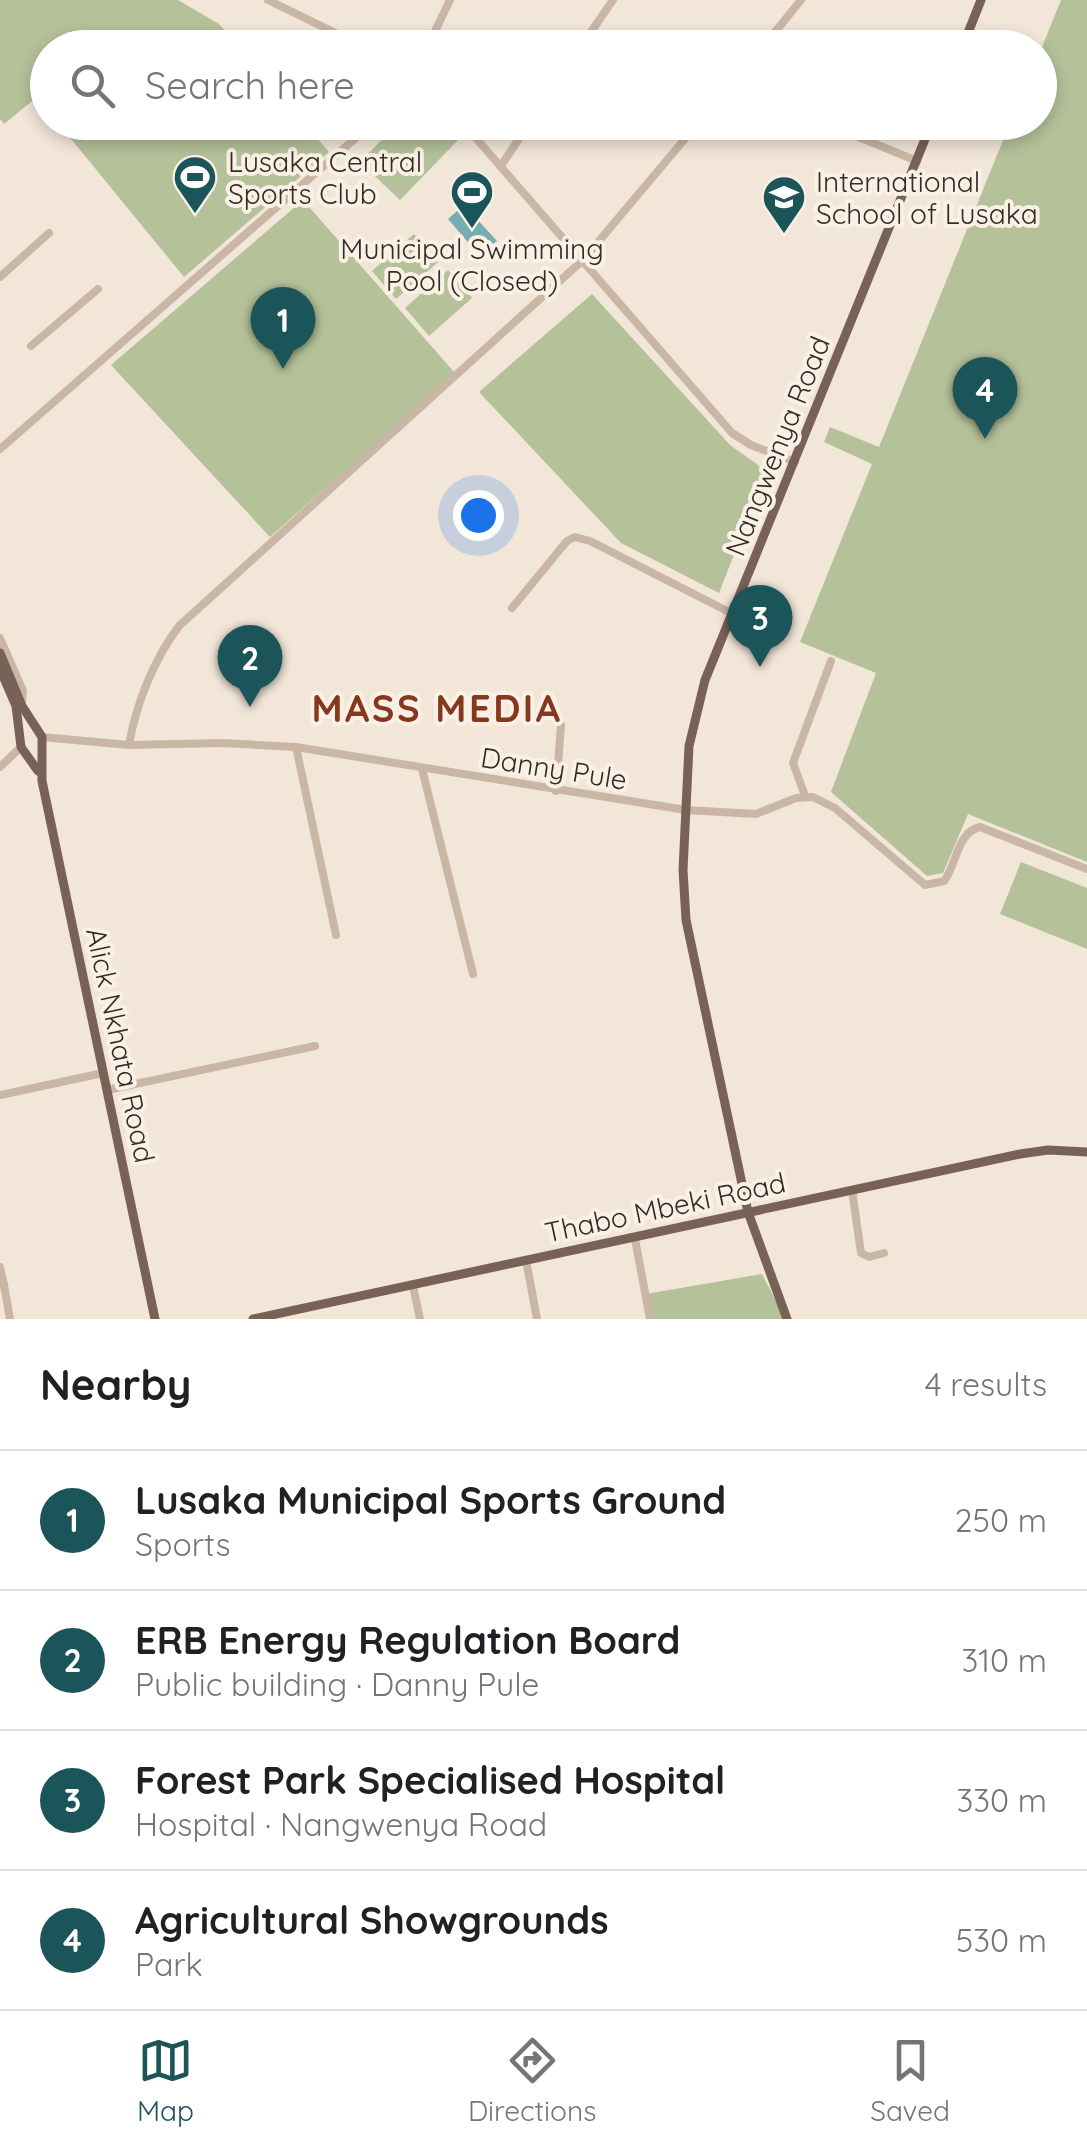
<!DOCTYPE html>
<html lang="en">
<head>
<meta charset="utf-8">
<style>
  :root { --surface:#fff; --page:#f2f2f2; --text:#202124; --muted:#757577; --line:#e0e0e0; --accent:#1b5459 }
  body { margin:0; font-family:Quicksand,sans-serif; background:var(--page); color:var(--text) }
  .you { position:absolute; left:478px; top:515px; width:35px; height:35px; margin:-25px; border:8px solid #fff; border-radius:50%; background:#1a73e8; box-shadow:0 0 0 15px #1a73e833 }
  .badge { display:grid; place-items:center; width:65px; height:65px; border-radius:50%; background:var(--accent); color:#fff; font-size:32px; font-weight:700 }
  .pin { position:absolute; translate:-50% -82px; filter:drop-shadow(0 2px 5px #0008) }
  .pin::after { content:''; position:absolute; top:52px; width:35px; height:30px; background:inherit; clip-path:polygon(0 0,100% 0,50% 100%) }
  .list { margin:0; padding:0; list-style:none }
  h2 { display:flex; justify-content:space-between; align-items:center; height:130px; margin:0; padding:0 40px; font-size:42px }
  h2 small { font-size:32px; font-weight:400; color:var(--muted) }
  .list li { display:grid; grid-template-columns:65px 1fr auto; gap:30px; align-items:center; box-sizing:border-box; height:140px; padding:0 40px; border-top:2px solid var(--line) }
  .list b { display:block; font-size:38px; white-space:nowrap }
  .list p { margin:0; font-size:32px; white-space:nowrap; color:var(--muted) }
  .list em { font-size:32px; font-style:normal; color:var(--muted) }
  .icon { flex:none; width:55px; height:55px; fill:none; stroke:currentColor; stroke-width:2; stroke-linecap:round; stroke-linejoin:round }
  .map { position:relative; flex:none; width:1087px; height:1319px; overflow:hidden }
  .search { position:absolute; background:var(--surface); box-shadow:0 5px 15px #0003; left:30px; right:30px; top:30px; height:110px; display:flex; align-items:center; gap:25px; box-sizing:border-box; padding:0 35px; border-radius:55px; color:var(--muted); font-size:38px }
  .sheet { height:690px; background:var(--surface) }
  nav { display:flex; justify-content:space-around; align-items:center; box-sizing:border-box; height:140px; border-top:2px solid var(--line); background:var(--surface); font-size:28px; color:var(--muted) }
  nav a { display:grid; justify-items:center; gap:5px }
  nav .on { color:var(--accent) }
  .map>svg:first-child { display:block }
</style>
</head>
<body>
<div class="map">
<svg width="1087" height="1319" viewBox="0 0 1087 1319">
  <rect width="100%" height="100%" fill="#f2e6d9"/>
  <g fill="#b4c199">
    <path d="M 0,0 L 178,0 L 219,24 L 239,47 L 48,48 L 47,109 L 37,97 L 4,124 L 0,119 Z"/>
    <path d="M 1061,0 L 1087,0 L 1087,862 L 968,814 L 943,873 L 927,876 L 831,792 L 876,673 L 800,642 L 872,464 L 824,442 L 830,427 L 879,447 L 1010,123 L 1040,122 L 1040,52 Z"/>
    <path d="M 58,123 L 304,123 L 329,152 L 184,277 Z"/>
    <path d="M 398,123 L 448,123 L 462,136 L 400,200 L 360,162 Z"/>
    <path d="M 303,200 L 455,373 L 270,537 L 111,365 Z"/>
    <path d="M 414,234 L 438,262 L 396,299 L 372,271 Z"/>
    <path d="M 448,270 L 472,298 L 429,336 L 405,308 Z"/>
    <path d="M 592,294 L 730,445 L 758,465 L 765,475 L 719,593 L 621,543 L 479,392 Z"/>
    <path d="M 1021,862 L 1087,888 L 1087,949 L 1000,914 Z"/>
    <path d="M 762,1274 L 785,1319 L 652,1319 L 646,1294 Z"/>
  </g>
  <path fill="#77adb0" d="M 464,205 L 497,241 L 479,255 L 448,219 Z"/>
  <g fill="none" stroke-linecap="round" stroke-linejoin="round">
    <g stroke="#cab6a5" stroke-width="8">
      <path d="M 268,0 L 366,48"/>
      <path d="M 427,48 L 450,0"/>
      <path d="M 580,48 L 613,0"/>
      <path d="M 762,48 L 801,0"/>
      <path d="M 462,122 L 732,433 L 751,445 L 795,462"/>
      <path d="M 822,122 L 917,161"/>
      <path d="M 501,166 L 530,122"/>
      <path d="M 0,277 L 49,233"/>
      <path d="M 31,346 L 98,289"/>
      <path d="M 0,449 L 374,122"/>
      <path d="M 512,608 L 567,541 L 575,537 L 590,541 L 733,614"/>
      <path d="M 0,638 L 23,691 L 22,703"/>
      <path d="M 42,737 L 129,745 L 222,743 L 296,747 L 686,810 L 756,814 L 796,798 L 813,797 L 835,808 L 925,885 L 944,881 C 957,864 957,832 980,827 L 1087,869"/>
      <path d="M 129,745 C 136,704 154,659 179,626 L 583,260 L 699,122"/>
      <path d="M 296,747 L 336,935"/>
      <path d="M 0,767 L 21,747"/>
      <path d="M 422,769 L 473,974"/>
      <path d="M 556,791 L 561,725"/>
      <path d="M 805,796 L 793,763 L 831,661"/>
      <path d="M 107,1090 L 315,1046"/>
      <path d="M 0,1095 L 103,1073"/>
      <path d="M 852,1190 L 861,1253 L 869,1257 L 884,1253"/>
      <path d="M 635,1239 L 650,1319"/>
      <path d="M 526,1260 L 537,1319"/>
      <path d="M 0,1267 L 4,1285"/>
      <path d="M 0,1285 L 4,1285 L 10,1319"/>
      <path d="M 413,1286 L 420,1319"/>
    </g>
    <g stroke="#786257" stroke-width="9">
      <path d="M 962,48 L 981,0"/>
      <path d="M 0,653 L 22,706 L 42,737 L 42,781 L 155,1319"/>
      <path d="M 0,669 L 16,706 L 21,747 L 38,771"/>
      <path d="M 253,1319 L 1020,1154 L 1048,1150 L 1087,1152"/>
      <path d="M 787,1319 L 748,1212 L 686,920 L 683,870 L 689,746 L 705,680 L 932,122"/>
    </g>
  </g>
  <defs>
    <g id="stadium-pin" transform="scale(2.25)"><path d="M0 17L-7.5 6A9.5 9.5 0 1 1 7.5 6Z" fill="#1b5459" stroke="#faf1e6"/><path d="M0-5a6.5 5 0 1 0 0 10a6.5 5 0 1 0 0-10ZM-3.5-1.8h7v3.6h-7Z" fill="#fff"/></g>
    <g id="school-pin" transform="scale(2.25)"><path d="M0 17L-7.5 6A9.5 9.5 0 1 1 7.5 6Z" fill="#1b5459" stroke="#faf1e6"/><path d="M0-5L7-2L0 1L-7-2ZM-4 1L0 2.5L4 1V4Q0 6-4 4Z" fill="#fff"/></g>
  </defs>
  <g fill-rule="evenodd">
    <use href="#stadium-pin" x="195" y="177"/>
    <use href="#stadium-pin" x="472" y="192"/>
    <use href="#school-pin" x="784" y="197"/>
  </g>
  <g text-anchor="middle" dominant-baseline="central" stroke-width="8" stroke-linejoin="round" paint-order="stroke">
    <g font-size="28" fill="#362b26" stroke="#faf1e6" text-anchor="start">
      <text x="228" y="161">Lusaka Central<tspan x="228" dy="32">Sports Club</tspan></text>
      <text x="816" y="181">International<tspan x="816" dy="32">School of Lusaka</tspan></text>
      <text x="472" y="248" text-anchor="middle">Municipal Swimming<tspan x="472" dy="32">Pool (Closed)</tspan></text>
    </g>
    <g font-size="28" fill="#362b26" stroke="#faf1e6">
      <text transform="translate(777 446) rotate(-68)">Nangwenya Road</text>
      <text transform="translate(554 768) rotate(9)">Danny Pule</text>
      <text transform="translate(121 1045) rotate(78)">Alick Nkhata Road</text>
      <text transform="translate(665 1207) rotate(-12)">Thabo Mbeki Road</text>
    </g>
    <g font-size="38" font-weight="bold" letter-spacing="2.5" fill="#87371d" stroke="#faf1e6">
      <text x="437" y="708">MASS MEDIA</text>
    </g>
  </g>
</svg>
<div class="you"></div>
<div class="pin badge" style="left:283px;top:369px">1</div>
<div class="pin badge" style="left:250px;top:707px">2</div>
<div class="pin badge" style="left:760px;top:667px">3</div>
<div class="pin badge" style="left:985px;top:439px">4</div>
<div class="search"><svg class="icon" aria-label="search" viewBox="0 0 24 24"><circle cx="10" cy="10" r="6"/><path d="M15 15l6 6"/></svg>Search here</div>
</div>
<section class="sheet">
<h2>Nearby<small>4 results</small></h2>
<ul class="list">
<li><span class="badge">1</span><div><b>Lusaka Municipal Sports Ground</b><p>Sports</p></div><em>250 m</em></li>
<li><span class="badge">2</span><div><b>ERB Energy Regulation Board</b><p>Public building · Danny Pule</p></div><em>310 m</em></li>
<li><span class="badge">3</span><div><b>Forest Park Specialised Hospital</b><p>Hospital · Nangwenya Road</p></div><em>330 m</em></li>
<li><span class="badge">4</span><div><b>Agricultural Showgrounds</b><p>Park</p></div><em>530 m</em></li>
</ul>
</section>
<nav>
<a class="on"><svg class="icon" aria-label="map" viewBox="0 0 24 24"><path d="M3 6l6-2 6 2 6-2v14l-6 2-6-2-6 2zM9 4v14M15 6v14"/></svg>Map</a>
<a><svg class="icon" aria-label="directions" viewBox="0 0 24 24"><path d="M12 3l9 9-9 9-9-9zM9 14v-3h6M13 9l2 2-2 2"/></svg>Directions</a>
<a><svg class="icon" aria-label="saved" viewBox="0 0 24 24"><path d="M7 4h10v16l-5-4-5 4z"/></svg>Saved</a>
</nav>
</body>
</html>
